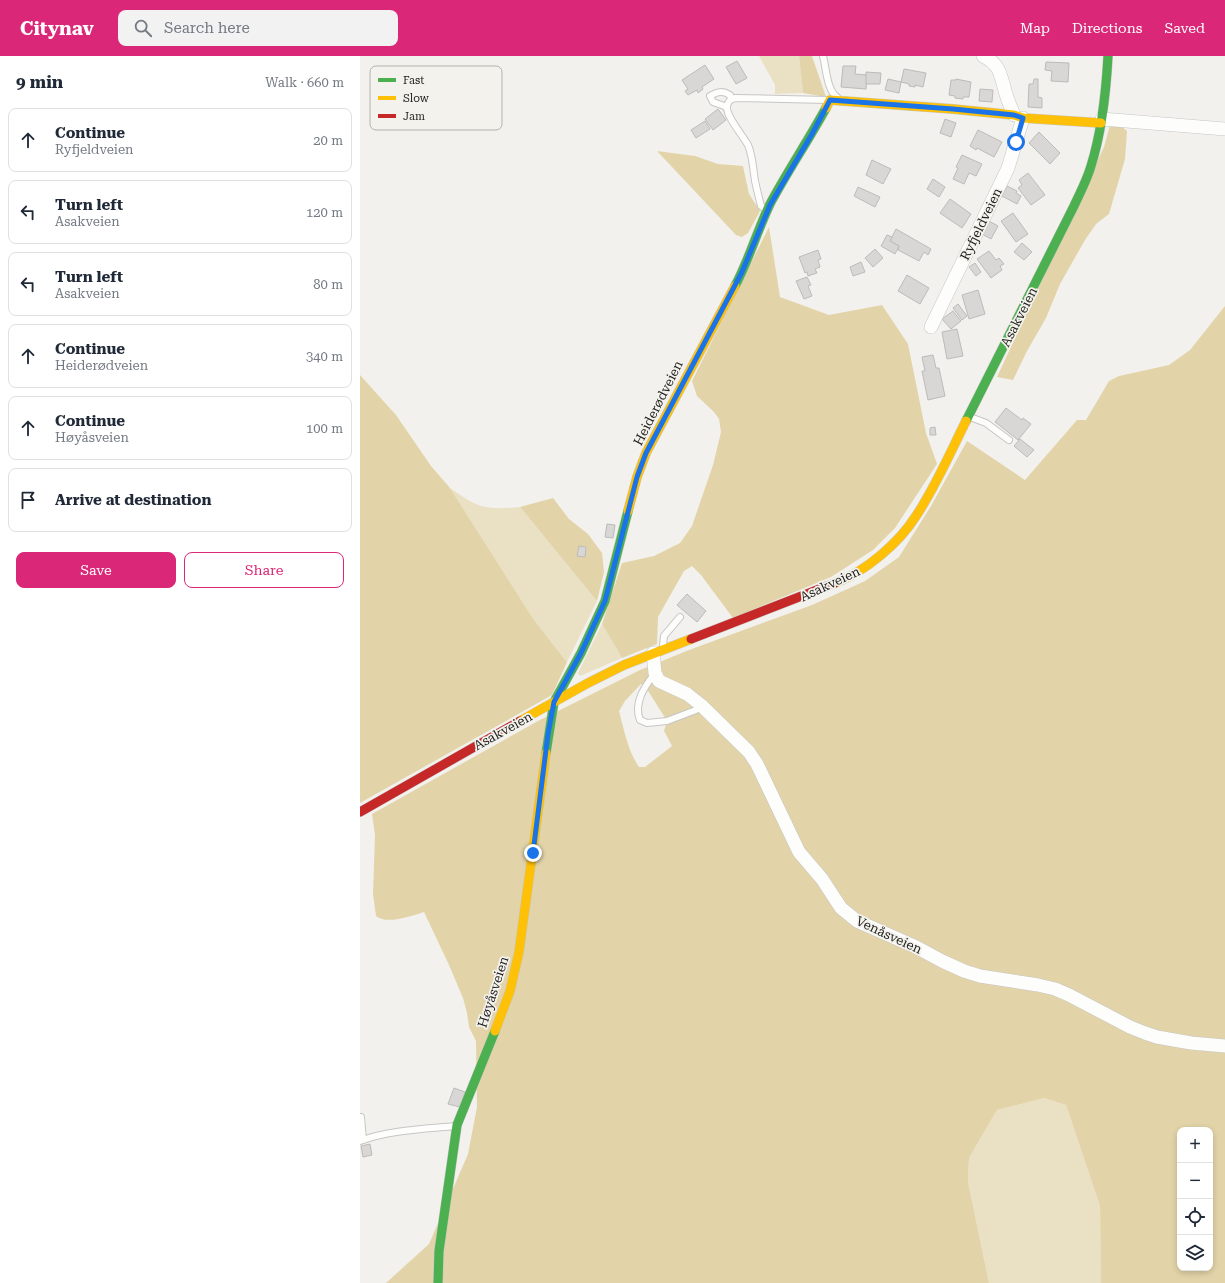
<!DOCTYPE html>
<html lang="en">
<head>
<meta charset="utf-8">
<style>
  :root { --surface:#fff; --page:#f2f2f3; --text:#1f2937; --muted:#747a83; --line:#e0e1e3; --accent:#db2777 }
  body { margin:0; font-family:"Roboto Serif",serif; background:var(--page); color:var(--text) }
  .controls { position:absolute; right:12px; bottom:12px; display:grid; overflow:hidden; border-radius:8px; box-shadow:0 2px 6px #0003 }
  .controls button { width:36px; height:36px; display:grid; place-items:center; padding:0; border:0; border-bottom:1px solid var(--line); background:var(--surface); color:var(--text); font:20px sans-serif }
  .stop { position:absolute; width:12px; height:12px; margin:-9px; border:3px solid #1a73e8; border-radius:50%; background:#fff }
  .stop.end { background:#1a73e8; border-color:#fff; box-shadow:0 1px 4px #0008 }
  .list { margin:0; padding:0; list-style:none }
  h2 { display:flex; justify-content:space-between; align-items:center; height:52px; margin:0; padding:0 16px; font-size:17px }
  h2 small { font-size:13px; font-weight:400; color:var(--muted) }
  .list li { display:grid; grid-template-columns:26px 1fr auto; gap:12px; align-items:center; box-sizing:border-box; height:64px; margin:0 8px 8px; padding:0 8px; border:1px solid var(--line); border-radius:8px }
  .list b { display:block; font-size:15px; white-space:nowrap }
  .list p { margin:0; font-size:13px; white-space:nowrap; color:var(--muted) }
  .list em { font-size:13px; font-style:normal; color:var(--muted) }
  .actions { display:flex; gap:8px; padding:12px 16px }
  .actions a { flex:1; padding:9px 0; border:1px solid var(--accent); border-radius:8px; text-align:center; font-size:14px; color:var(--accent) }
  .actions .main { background:var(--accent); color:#fff }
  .icon { flex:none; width:22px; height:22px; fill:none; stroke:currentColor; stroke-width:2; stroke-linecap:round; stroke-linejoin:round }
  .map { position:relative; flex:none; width:865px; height:1227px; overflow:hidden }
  header { display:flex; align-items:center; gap:24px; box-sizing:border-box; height:56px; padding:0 20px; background:var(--accent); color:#fff }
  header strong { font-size:19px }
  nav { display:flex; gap:22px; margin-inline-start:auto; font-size:14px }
  .search { width:280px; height:36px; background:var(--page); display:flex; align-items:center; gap:10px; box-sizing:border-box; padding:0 14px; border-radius:8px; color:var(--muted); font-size:15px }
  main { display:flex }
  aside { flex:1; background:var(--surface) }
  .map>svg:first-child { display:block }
</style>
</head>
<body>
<header>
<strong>Citynav</strong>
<div class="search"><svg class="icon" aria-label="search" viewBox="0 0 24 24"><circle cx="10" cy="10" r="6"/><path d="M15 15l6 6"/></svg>Search here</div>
<nav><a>Map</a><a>Directions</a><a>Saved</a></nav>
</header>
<main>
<aside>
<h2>9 min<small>Walk · 660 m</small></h2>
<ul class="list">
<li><svg class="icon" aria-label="ahead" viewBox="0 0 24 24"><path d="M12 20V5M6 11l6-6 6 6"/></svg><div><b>Continue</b><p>Ryfjeldveien</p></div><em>20 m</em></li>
<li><svg class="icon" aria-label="left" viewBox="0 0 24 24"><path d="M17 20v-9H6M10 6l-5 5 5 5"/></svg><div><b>Turn left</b><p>Asakveien</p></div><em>120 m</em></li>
<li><svg class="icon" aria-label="left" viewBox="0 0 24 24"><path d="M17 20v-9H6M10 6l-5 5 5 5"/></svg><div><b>Turn left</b><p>Asakveien</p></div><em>80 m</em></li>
<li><svg class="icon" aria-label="ahead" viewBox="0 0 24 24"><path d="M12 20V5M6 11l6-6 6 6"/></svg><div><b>Continue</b><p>Heiderødveien</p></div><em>340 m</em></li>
<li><svg class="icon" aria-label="ahead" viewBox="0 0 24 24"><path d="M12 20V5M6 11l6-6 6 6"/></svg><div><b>Continue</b><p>Høyåsveien</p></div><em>100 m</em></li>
<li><svg class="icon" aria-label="arrive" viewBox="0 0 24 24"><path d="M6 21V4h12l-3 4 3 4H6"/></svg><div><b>Arrive at destination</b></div></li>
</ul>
<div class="actions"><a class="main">Save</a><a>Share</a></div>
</aside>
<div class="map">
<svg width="865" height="1227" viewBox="0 0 865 1227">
  <rect width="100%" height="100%" fill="#f3f1ee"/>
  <g fill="#eae1c5">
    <path d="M 399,0 L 439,0 L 443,37 L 415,38 L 415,29 Z"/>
    <path d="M 90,432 C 101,439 113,449 126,451 C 137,453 149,452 160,451 L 237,545 L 207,606 L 174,564 Z"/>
    <path d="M 242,568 L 262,602 L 220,620 L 218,617 Z"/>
    <path d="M 684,1042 L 706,1049 L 740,1150 L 741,1227 L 629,1227 L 608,1126 L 609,1102 L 637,1054 Z"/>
  </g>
  <g fill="#e2d4a8" fill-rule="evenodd">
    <path d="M 439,0 L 452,0 L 466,41 L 443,37 Z"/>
    <path d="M 750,69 L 761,70 L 767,75 L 765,103 L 749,158 L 736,168 L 725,184 L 700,228 L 686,262 L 667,295 L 653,324 L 637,321 L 744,91 Z"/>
    <path d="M 297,95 L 335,100 L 358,108 L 383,110 L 389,138 L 400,155 L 388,177 L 382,181 L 376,179 Z"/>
    <path d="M 409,171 L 420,241 L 469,259 L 522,249 L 548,288 L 566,377 L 577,408 L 535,472 L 513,494 L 471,521 L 373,562 L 341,519 L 332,510 L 324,515 L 298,561 L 297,588 L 262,602 L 242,568 L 262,507 L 294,500 L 320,487 L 332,470 L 353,409 L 361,376 L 359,363 L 354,356 L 337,340 L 332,325 Z"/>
    <path d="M 865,250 L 865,1227 L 741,1227 L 740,1150 L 706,1049 L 684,1042 L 637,1054 L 609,1102 L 608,1126 L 629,1227 L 26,1227 L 69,1188 L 108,1098 L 117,1051 L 116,985 L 109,971 L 107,957 L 103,942 L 89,909 L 64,856 C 51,860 27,869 16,860 L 13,838 L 15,779 L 12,758 L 178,665 L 280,614 L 329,594 L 452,549 L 505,525 L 539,501 L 571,450 L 607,385 L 665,424 L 717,364 L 726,364 L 749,325 L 759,320 L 809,309 L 830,294 ZM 281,628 L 285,630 L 307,665 L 304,675 L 312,690 L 285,711 L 279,711 C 268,695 264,674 259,655 L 265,645 ZM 820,1074 L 850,1074 L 850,1212 L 820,1212 Z"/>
    <path d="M 0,319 L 36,359 L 71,410 L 90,432 L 174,564 L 207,606 L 192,639 L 0,747 Z"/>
    <path d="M 193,442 L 209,463 L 228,478 L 242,497 L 244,516 L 237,545 L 160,451 Z"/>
  </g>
  <g fill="#d9d7d6" stroke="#bdbbba">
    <path d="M 377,5 L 387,22 L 376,28 L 366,11 Z"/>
    <path d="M 686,6 L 709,7 L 708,26 L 691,25 L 692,15 L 685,14 Z"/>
    <path d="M 345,9 L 354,23 L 342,31 L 343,33 L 338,37 L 337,34 L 328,39 L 325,35 L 328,33 L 322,24 Z"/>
    <path d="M 483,10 L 496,10 L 495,18 L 507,19 L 506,33 L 481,31 Z"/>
    <path d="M 544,13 L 566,17 L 563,31 L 555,29 L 555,31 L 549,30 L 549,28 L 541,26 Z"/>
    <path d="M 506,16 L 521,17 L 520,28 L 506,28 Z"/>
    <path d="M 528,23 L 541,26 L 539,37 L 525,34 Z"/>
    <path d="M 596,23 L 611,26 L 609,41 L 603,41 L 603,43 L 595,42 L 595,40 L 589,39 L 591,24 L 596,24 Z"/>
    <path d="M 674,23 L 678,23 L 678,41 L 682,42 L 682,52 L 668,51 L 669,28 L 673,28 Z"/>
    <path d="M 620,33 L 633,34 L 632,46 L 619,45 Z"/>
    <path d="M 358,53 L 366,64 L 353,74 L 345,63 Z"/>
    <path d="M 585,63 L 596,67 L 591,81 L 580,77 Z"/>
    <path d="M 345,65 L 350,73 L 336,82 L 331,74 Z"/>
    <path d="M 618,74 L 642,86 L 634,101 L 617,92 L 616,94 L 610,90 Z"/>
    <path d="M 679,76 L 700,97 L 690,108 L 669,87 Z"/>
    <path d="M 602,99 L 622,108 L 616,120 L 609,117 L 604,128 L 593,123 L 598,112 L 596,111 Z"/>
    <path d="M 512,104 L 531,113 L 523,128 L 506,119 Z"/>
    <path d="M 668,117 L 685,139 L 671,149 L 658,132 L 662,129 L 659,124 Z"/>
    <path d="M 573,123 L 585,131 L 579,141 L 567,133 Z"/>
    <path d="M 647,130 L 657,135 L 656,137 L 661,140 L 657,148 L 642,140 Z"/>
    <path d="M 498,131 L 520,141 L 515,151 L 494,140 Z"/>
    <path d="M 590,143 L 611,158 L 602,172 L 580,157 Z"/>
    <path d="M 653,157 L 668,178 L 656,186 L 641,165 Z"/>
    <path d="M 629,165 L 638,170 L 631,183 L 622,178 Z"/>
    <path d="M 536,173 L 571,193 L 568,199 L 564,196 L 559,205 L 538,194 L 539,190 L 530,185 Z"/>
    <path d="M 527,179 L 532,181 L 530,185 L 539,190 L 535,198 L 521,190 Z"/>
    <path d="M 662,187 L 672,196 L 664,204 L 654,196 Z"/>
    <path d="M 515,193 L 523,202 L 513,211 L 505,202 Z"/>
    <path d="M 458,194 L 461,203 L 458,204 L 460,211 L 455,213 L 457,217 L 448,220 L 447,216 L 445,217 L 439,201 Z"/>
    <path d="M 629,195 L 636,204 L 639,202 L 644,208 L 640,210 L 642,214 L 631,222 L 617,203 Z"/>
    <path d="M 501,206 L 505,216 L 493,220 L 490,211 Z"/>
    <path d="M 615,207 L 621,216 L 616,220 L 609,211 Z"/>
    <path d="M 547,219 L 569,232 L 560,248 L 538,235 Z"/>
    <path d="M 447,221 L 451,229 L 448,230 L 452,240 L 444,243 L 436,225 Z"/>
    <path d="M 618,234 L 625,258 L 609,263 L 602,239 Z"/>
    <path d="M 598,248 L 607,260 L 602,264 L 593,252 Z"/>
    <path d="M 593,255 L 601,265 L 591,273 L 582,263 Z"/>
    <path d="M 597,273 L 603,300 L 587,303 L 582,276 Z"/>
    <path d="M 573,299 L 576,312 L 579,312 L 585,340 L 568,344 L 562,315 L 565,315 L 562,301 Z"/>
    <path d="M 646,352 L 662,364 L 663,362 L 671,368 L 658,384 L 635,366 Z"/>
    <path d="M 575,371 L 576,379 L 570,379 L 570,372 Z"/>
    <path d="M 660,383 L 674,394 L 667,401 L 654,390 Z"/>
    <path d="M 247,468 L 255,469 L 253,482 L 245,481 Z"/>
    <path d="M 219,490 L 226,491 L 225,501 L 217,500 Z"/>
    <path d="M 327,538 L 346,555 L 337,566 L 317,549 Z"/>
    <path d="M 94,1032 L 105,1036 L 100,1051 L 88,1048 Z"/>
    <path d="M 10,1088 L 12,1099 L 3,1101 L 1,1090 Z"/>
  </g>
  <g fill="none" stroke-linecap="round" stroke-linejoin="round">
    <g stroke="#c7c6c4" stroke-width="8">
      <g id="lane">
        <path d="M 463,0 C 466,11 467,35 477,41"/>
        <path d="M 367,51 L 353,46 L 350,40 C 358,35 363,35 370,39 L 371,43"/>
        <path d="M 406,154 L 401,150 C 399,142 397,134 395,125 C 393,113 393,101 388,89 C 383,80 366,60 367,51 C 367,46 371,43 375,42 L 468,44"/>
        <path d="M 610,361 L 626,367 L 649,384"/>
        <path d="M 303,590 L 304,580 L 320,561"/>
        <path d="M 295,617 C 285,630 273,647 280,664 L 287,667 L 307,665 L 336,654 L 341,649"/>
        <path d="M 1,1061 L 3,1084"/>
        <path d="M 0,1085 C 29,1074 65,1073 96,1070"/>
      </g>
    </g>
    <g stroke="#c7c6c4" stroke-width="14">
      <g id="street">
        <path d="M 623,0 C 641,8 641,22 646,38 C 648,45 651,52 654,59"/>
        <path d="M 742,63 L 865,73"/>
        <path d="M 571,271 L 648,112 L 663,62"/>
        <path d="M 293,597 L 295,617 L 299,625 L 327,638 L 341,649 L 389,696 L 397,708 L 439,796 L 462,823 L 481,852 L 497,865 L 556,891 L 582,905 L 604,915 L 620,920 L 678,929 L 695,933 L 709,939 L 770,971 L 785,977 L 797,981 L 831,987 L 865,990"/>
      </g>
    </g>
    <g stroke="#c7c6c4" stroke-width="10">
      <g id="fast">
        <path d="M 375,230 C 389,204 397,175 410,148 C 427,116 448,85 466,52"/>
        <path d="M 606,365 L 714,150 C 720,137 727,124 731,110 C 742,75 746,37 748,0"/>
        <path d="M 186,697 L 194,646 L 221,597 L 245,545 L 268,455"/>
        <path d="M 78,1227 L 79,1195 L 97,1069 L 135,975"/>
      </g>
    </g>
    <g stroke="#c7c6c4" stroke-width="10">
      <g id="slow">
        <path d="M 466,52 L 470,44 L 593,53 L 654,59 L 663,62 L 741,67"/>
        <path d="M 268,455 L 277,421 L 286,397 L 375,230"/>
        <path d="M 475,527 C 505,516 539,487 556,460 C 576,430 590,397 606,365"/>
        <path d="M 160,665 L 228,627 L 264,609 L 331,583"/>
        <path d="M 135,975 L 150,935 L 159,896 L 186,697"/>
      </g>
    </g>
    <g stroke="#c7c6c4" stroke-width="10">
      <g id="jam">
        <path d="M 331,583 L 475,527"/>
        <path d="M 0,756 L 160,665"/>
      </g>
    </g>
    <use href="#lane" stroke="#fdfdfc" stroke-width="6"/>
    <use href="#street" stroke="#fdfdfc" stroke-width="13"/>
    <use href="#fast" stroke="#4caf50" stroke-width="9"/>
    <use href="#slow" stroke="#ffc107" stroke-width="9"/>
    <use href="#jam" stroke="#c62828" stroke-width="9"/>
  </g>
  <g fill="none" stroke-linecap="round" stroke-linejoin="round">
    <path stroke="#1a73e8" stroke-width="5" d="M 173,797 L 188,678 L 194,646 L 221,597 L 245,545 L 277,421 L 286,397 L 382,216 L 410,149 L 452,78 L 470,44 L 593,53 L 654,59 L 663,62 L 656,86"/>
  </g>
  <g text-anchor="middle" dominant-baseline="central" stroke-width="3.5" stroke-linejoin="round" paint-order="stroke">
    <g font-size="13" fill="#1e1e1c" stroke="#f4f2ed">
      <text transform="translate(621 168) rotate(-64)">Ryfjeldveien</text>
      <text transform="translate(659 261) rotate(-63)">Asakveien</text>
      <text transform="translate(298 347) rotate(-63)">Heiderødveien</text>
      <text transform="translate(470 528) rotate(-25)">Asakveien</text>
      <text transform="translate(143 675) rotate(-29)">Asakveien</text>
      <text transform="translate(529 879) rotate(25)">Venåsveien</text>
      <text transform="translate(133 936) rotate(-72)">Høyåsveien</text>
    </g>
  </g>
  <rect x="10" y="10" width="132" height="64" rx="6" fill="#f4f2ed" stroke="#b4b2ae" stroke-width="1"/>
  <rect x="18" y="22" width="18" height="4" fill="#4caf50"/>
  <rect x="18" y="40" width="18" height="4" fill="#ffc107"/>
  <rect x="18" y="58" width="18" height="4" fill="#c62828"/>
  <g font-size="11" fill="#1e1e1c">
    <text x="43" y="28">Fast</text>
    <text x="43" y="46">Slow</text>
    <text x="43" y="64">Jam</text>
  </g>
</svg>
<div class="controls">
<button>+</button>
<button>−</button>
<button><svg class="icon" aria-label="locate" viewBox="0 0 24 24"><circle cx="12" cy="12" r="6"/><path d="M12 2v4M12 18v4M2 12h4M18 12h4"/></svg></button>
<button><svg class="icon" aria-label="layers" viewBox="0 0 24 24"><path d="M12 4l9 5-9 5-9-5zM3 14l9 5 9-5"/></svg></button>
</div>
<div class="stop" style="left:656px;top:86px"></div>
<div class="stop end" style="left:173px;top:797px"></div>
</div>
</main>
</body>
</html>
